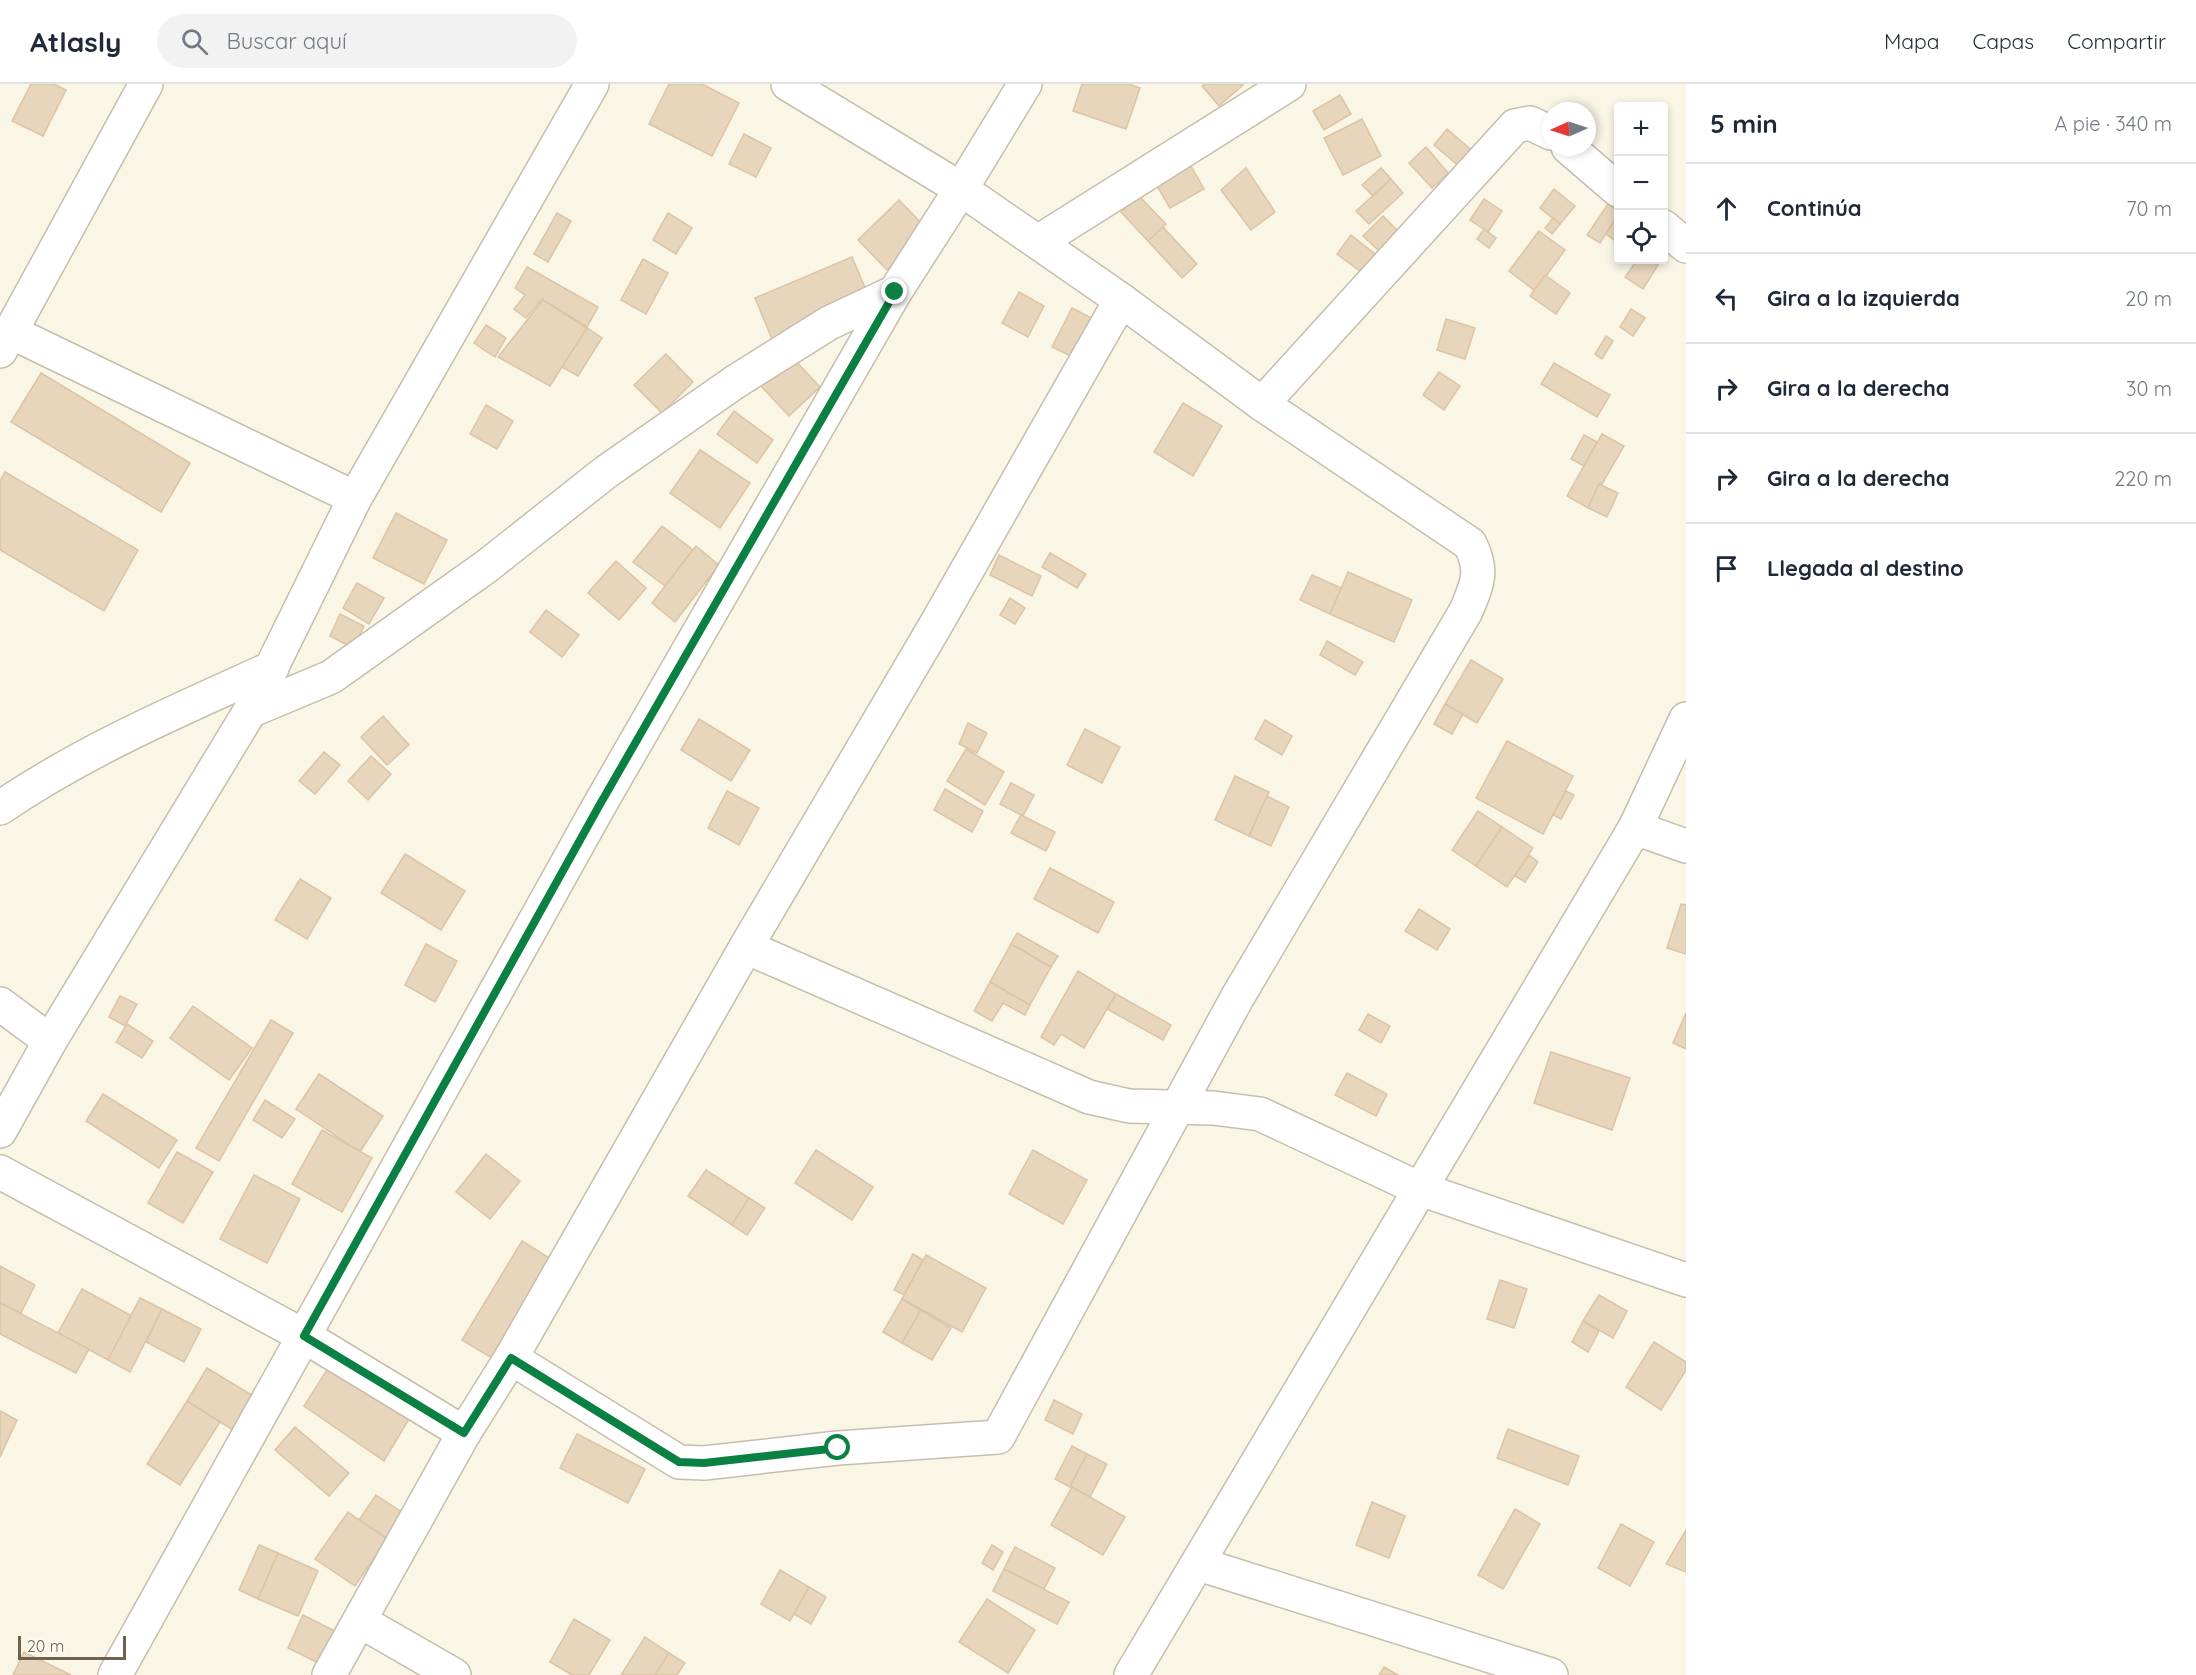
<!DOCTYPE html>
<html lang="es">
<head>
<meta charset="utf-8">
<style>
  :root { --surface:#fff; --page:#f2f2f3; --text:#1f2937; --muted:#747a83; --line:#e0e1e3 }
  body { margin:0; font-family:Quicksand,sans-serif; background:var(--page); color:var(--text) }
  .controls { position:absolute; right:18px; top:18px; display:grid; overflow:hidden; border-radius:6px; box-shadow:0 3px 9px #0003 }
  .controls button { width:54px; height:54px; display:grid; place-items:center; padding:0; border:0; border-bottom:2px solid var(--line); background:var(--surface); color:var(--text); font:30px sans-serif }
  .compass { position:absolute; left:1542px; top:18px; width:54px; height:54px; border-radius:50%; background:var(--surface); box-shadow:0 3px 9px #0003; rotate:267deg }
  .scale { position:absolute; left:18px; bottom:15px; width:108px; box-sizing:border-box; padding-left:6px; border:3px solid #70604e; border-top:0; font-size:16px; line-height:21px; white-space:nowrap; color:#70604e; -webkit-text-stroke:4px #fdf9ec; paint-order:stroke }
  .stop { position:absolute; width:18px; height:18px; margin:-14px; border:4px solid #0b8043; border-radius:50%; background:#fff }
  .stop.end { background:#0b8043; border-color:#fff; box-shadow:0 2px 6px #0008 }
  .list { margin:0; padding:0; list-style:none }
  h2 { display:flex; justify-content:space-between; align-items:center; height:78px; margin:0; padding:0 24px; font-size:26px }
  h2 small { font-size:20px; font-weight:400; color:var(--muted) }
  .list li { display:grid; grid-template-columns:39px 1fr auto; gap:18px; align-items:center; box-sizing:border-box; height:90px; padding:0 24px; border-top:2px solid var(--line) }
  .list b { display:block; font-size:22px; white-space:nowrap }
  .list em { font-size:20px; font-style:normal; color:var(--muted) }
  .icon { flex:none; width:33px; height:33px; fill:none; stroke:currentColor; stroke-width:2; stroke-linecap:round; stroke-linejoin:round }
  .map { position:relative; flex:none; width:1686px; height:1591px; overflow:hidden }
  header { display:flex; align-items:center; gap:36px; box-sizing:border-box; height:84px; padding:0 30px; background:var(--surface); border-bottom:2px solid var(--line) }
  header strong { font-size:28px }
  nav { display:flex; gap:33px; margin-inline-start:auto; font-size:21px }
  .search { width:420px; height:54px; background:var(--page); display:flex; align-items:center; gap:15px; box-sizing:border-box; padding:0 21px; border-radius:33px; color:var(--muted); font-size:22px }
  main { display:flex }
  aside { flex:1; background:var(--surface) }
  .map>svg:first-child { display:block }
</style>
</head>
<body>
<header>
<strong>Atlasly</strong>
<div class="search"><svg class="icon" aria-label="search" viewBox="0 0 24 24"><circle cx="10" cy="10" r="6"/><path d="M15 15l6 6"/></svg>Buscar aquí</div>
<nav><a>Mapa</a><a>Capas</a><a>Compartir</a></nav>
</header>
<main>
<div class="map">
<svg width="1686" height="1591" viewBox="0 0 1686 1591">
  <rect width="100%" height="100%" fill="#f9f6e6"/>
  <g fill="#e7d5bc" stroke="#dcc4a4" stroke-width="1.5">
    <path d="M 31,0 L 54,0 L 66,6 L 43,52 L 12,37 Z"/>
    <path d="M 669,0 L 702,0 L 739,19 L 712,72 L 649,40 Z"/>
    <path d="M 1082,0 L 1128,0 L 1140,4 L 1126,45 L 1073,27 Z"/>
    <path d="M 1205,0 L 1241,0 L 1243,1 L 1219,22 L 1202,2 Z"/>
    <path d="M 1340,11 L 1351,30 L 1324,46 L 1313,27 Z"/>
    <path d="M 1362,35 L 1381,72 L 1343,91 L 1324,54 Z"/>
    <path d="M 1447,45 L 1474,68 L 1461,84 L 1434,61 Z"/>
    <path d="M 744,50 L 771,64 L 756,93 L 729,80 Z"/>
    <path d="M 1426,63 L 1448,89 L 1432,104 L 1409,79 Z"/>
    <path d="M 1191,82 L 1204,105 L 1170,124 L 1157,102 Z"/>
    <path d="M 1246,84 L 1275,128 L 1251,146 L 1221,106 Z"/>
    <path d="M 1381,84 L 1391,95 L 1373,112 L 1362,101 Z"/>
    <path d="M 1391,95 L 1403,109 L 1369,140 L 1356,127 Z"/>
    <path d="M 1554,105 L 1575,122 L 1560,140 L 1540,124 Z"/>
    <path d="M 1139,112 L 1166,140 L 1148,157 L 1121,128 Z"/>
    <path d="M 1484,115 L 1502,127 L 1488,148 L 1470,136 Z"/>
    <path d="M 899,116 L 927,145 L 887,186 L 858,156 Z"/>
    <path d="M 1608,120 L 1618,127 L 1618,131 L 1600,159 L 1587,151 Z"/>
    <path d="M 557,129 L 571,137 L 548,178 L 534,170 Z"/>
    <path d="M 668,129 L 692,144 L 676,170 L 653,156 Z"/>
    <path d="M 1618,131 L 1618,159 L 1606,150 Z"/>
    <path d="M 1383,132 L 1398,147 L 1379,167 L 1363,152 Z"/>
    <path d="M 1553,134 L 1560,140 L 1552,150 L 1545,144 Z"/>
    <path d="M 1163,143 L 1197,180 L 1182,194 L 1148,157 Z"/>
    <path d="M 1484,145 L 1496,154 L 1489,164 L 1477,155 Z"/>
    <path d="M 1539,147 L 1565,166 L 1535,207 L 1509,187 Z"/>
    <path d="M 1351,151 L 1375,170 L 1361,188 L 1337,170 Z"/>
    <path d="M 852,173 L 870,215 L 772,255 L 755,214 Z"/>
    <path d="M 643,175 L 668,189 L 646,230 L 621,216 Z"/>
    <path d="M 1637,176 L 1649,176 L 1658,181 L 1643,205 L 1625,193 Z"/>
    <path d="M 527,183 L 598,223 L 587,243 L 542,215 L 526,234 L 514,225 L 525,211 L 515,204 Z"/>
    <path d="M 1545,191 L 1570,209 L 1556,230 L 1530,212 Z"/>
    <path d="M 1019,208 L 1044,222 L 1028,253 L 1002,239 Z"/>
    <path d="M 543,216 L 587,244 L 550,302 L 498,273 Z"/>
    <path d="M 1072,224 L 1103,240 L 1083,278 L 1052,263 Z"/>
    <path d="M 1631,225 L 1645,234 L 1633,252 L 1620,243 Z"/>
    <path d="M 1446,235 L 1475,244 L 1465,275 L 1437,266 Z"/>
    <path d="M 486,241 L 506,254 L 495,273 L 474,259 Z"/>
    <path d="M 587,244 L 602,254 L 578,292 L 562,283 Z"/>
    <path d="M 1606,252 L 1613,257 L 1602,275 L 1595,270 Z"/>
    <path d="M 666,270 L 693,298 L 662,329 L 634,301 Z"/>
    <path d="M 791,272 L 820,303 L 789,332 L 760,301 Z"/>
    <path d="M 1554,279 L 1610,311 L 1597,333 L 1541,300 Z"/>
    <path d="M 1439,288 L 1460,302 L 1444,326 L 1423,311 Z"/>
    <path d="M 41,289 L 190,379 L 161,428 L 11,338 Z"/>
    <path d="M 1183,319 L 1222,342 L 1193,392 L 1154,368 Z"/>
    <path d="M 486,321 L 513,337 L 497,365 L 470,350 Z"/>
    <path d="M 734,327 L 773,356 L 757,379 L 717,350 Z"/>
    <path d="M 1602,350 L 1624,362 L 1588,424 L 1567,412 Z"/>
    <path d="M 1584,351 L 1597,358 L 1584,382 L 1571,375 Z"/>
    <path d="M 700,366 L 750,399 L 720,444 L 670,409 Z"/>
    <path d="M 5,388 L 138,466 L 104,527 L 0,466 L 0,397 Z"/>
    <path d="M 1599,400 L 1618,409 L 1607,433 L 1588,424 Z"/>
    <path d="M 396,429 L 447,456 L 424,500 L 373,474 Z"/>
    <path d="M 662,442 L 693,466 L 665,502 L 633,478 Z"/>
    <path d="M 696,462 L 719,481 L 675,538 L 652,519 Z"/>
    <path d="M 1050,469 L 1086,490 L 1077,504 L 1042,483 Z"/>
    <path d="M 999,471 L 1041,492 L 1032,512 L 990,491 Z"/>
    <path d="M 616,477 L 646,504 L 619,536 L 588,509 Z"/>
    <path d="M 1348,488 L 1412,516 L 1394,558 L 1330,530 Z"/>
    <path d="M 1312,491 L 1341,504 L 1330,530 L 1300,516 Z"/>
    <path d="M 357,499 L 384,514 L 369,540 L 343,524 Z"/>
    <path d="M 1010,514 L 1025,524 L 1015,540 L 1000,531 Z"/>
    <path d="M 546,526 L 579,551 L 562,573 L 530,548 Z"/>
    <path d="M 340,530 L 364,542 L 353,564 L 330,552 Z"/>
    <path d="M 1327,557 L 1363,578 L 1355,591 L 1320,571 Z"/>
    <path d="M 1471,576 L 1503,595 L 1477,639 L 1445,620 Z"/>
    <path d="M 1445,620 L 1463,630 L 1452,650 L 1434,640 Z"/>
    <path d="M 383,632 L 409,661 L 387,681 L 361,653 Z"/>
    <path d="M 699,635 L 750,666 L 731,697 L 681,666 Z"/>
    <path d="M 1265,636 L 1292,652 L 1282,671 L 1255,655 Z"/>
    <path d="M 968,639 L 987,649 L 977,669 L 959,660 Z"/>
    <path d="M 1085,645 L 1120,663 L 1102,699 L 1067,681 Z"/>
    <path d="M 1507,657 L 1573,692 L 1543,750 L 1476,714 Z"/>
    <path d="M 966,665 L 1004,688 L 985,721 L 947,697 Z"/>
    <path d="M 324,668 L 340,681 L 315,710 L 299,697 Z"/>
    <path d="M 371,672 L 391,690 L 368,716 L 348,697 Z"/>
    <path d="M 1235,692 L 1269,708 L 1249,752 L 1215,736 Z"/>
    <path d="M 1011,699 L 1034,711 L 1023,732 L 1000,720 Z"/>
    <path d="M 945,705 L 983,727 L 972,748 L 934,726 Z"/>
    <path d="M 727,707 L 759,724 L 739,761 L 708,744 Z"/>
    <path d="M 1566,707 L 1574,711 L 1561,735 L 1553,731 Z"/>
    <path d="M 1267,712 L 1289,723 L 1271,762 L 1249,752 Z"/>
    <path d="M 1478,727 L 1502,743 L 1476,782 L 1452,766 Z"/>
    <path d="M 1021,731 L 1055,748 L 1046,767 L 1011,749 Z"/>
    <path d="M 1502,743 L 1533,764 L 1507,803 L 1476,782 Z"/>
    <path d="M 405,770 L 465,807 L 441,846 L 381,809 Z"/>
    <path d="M 1529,771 L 1538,778 L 1525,798 L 1515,792 Z"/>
    <path d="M 1050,784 L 1114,818 L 1098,849 L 1034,815 Z"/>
    <path d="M 300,795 L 331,814 L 307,855 L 275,836 Z"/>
    <path d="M 1681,820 L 1686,821 L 1686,870 L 1667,864 Z"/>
    <path d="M 1419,825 L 1450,845 L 1437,866 L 1405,847 Z"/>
    <path d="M 1017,849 L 1058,872 L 1051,883 L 1011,860 Z"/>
    <path d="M 426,860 L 457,877 L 435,918 L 405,901 Z"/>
    <path d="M 1011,860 L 1051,883 L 1030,921 L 990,898 Z"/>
    <path d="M 1078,887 L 1116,910 L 1084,964 L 1061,950 L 1054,961 L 1041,953 Z"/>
    <path d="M 990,898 L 1030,921 L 1025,931 L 1003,919 L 992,937 L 974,927 Z"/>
    <path d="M 1116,910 L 1171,941 L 1163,956 L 1107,925 Z"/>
    <path d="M 120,912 L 137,920 L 125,942 L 109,933 Z"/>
    <path d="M 193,922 L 252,964 L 229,996 L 170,954 Z"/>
    <path d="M 1686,929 L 1686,965 L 1673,959 Z"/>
    <path d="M 1368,930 L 1390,942 L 1381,959 L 1359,946 Z"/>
    <path d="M 271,936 L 293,949 L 219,1077 L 196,1064 Z"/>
    <path d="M 127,940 L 153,957 L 142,974 L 116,958 Z"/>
    <path d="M 1551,968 L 1630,994 L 1612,1046 L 1534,1019 Z"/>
    <path d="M 1347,989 L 1387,1010 L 1376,1032 L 1335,1011 Z"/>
    <path d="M 319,990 L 383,1032 L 360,1068 L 296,1025 Z"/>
    <path d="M 103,1010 L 177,1056 L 159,1084 L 86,1037 Z"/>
    <path d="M 265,1016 L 295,1035 L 282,1054 L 253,1036 Z"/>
    <path d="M 322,1046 L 372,1074 L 342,1128 L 292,1100 Z"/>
    <path d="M 816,1066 L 873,1103 L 852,1136 L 795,1099 Z"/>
    <path d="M 1033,1066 L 1087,1096 L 1063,1140 L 1009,1110 Z"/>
    <path d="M 177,1068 L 213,1088 L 183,1139 L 148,1119 Z"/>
    <path d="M 486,1070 L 520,1097 L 490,1135 L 456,1108 Z"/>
    <path d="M 706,1086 L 749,1114 L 732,1141 L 688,1112 Z"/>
    <path d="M 254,1091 L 300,1115 L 267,1179 L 220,1155 Z"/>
    <path d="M 749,1114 L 765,1124 L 747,1151 L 732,1141 Z"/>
    <path d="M 522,1157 L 554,1177 L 495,1276 L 462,1256 Z"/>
    <path d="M 913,1170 L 923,1176 L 904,1211 L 894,1206 Z"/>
    <path d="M 926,1171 L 986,1204 L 962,1248 L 902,1215 Z"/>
    <path d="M 0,1182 L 35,1201 L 21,1229 L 0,1219 Z"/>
    <path d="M 1500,1196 L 1527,1205 L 1514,1244 L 1487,1235 Z"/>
    <path d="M 82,1205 L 132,1232 L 108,1276 L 58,1249 Z"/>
    <path d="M 1599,1211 L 1627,1227 L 1613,1254 L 1583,1237 Z"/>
    <path d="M 140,1214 L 162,1225 L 130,1288 L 108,1276 Z"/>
    <path d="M 902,1215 L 921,1226 L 902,1259 L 883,1248 Z"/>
    <path d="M 0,1219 L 89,1265 L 76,1289 L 0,1250 Z"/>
    <path d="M 162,1225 L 201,1245 L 184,1278 L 146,1258 Z"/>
    <path d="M 921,1226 L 951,1244 L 932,1276 L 902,1259 Z"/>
    <path d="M 1583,1237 L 1599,1247 L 1588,1268 L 1572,1258 Z"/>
    <path d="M 1654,1258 L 1686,1278 L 1686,1286 L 1661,1326 L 1626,1303 Z"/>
    <path d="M 332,1278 L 412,1330 L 384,1377 L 304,1322 Z"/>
    <path d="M 207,1284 L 260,1316 L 239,1350 L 187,1317 Z"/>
    <path d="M 1054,1316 L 1082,1330 L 1073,1350 L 1045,1336 Z"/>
    <path d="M 187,1317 L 220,1338 L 180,1401 L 147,1380 Z"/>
    <path d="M 0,1327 L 17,1336 L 0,1373 Z"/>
    <path d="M 295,1343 L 349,1389 L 329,1412 L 275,1366 Z"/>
    <path d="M 1508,1345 L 1579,1372 L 1568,1401 L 1497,1374 Z"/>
    <path d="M 577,1350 L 645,1385 L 628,1419 L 560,1384 Z"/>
    <path d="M 1072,1362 L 1087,1370 L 1070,1403 L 1055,1395 Z"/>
    <path d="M 1087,1370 L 1107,1380 L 1090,1413 L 1070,1403 Z"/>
    <path d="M 1072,1403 L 1125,1433 L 1103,1471 L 1051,1441 Z"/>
    <path d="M 376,1411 L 403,1429 L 387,1454 L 359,1436 Z"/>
    <path d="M 1372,1418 L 1405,1432 L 1389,1474 L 1356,1461 Z"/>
    <path d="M 1515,1425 L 1540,1440 L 1503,1505 L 1478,1491 Z"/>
    <path d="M 348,1428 L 387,1455 L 355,1502 L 315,1475 Z"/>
    <path d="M 1621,1440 L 1654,1458 L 1630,1502 L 1598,1484 Z"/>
    <path d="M 1686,1446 L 1686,1488 L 1666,1480 Z"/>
    <path d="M 259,1461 L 278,1469 L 258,1515 L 239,1506 Z"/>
    <path d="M 992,1461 L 1003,1468 L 993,1486 L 982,1479 Z"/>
    <path d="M 1015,1463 L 1055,1484 L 1044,1505 L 1004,1485 Z"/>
    <path d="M 278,1469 L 318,1487 L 298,1532 L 258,1515 Z"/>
    <path d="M 1004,1485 L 1069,1518 L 1057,1540 L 993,1507 Z"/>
    <path d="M 780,1486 L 809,1503 L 790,1537 L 761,1520 Z"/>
    <path d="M 809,1503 L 826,1513 L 811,1540 L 794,1530 Z"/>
    <path d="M 987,1515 L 1035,1546 L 1008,1589 L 959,1558 Z"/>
    <path d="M 303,1531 L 337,1548 L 322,1581 L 288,1564 Z"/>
    <path d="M 574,1535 L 610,1556 L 589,1591 L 572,1591 L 550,1578 Z"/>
    <path d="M 645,1553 L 669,1569 L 655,1591 L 621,1591 Z"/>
    <path d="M 24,1568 L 71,1591 L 13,1591 Z"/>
    <path d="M 669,1569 L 685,1579 L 677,1591 L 655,1591 Z"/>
    <path d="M 1384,1583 L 1398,1591 L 1379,1591 Z"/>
  </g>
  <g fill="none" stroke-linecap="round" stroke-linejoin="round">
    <g stroke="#c7bdac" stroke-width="36">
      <g id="minor">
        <path d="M 1568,63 L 1618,106"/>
        <path d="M 1664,143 L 1686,162"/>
        <path d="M 1038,158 L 1289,0"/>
        <path d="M 11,248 L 355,414"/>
        <path d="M 0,267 L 146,0"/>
        <path d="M 1262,320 L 1515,42 L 1530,39 L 1551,49"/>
        <path d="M 250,627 L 331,593 L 487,482 L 606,388 L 735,298 L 829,239 L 895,208"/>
        <path d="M 0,724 C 85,666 179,626 272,584"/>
        <path d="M 1635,744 L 1686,635"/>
        <path d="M 746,863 L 1089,1013 L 1129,1022 L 1213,1024 L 1260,1030 L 1420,1105 L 1686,1196"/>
        <path d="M 0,920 L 50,957"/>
        <path d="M 0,1047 L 50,957 L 250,627 L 355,414 L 592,0"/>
        <path d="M 0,1088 L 304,1252 L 464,1349"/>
        <path d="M 511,1274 L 679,1378 L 704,1379 L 838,1364 L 998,1353 L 1237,914 L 1466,527 C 1477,500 1484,488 1470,460 L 1262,320 L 1121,216 L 961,105 L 788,0"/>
        <path d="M 1199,1480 L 1551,1591"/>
        <path d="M 360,1537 L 454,1591"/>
        <path d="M 115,1591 L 599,722 L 895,208 L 961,105 L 1025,0"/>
        <path d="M 329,1591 L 464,1349 L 511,1274 L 746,863 L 934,544 L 1121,216"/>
        <path d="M 1131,1591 L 1635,744 L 1686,762"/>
      </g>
    </g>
    <use href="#minor" stroke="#fff" stroke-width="33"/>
  </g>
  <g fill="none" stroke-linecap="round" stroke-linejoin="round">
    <path stroke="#0b8043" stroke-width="8" d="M 838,1364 L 704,1379 L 679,1378 L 511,1274 L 464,1349 L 304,1252 L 599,722 L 895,208"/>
  </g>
</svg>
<div class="controls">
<button>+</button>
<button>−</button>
<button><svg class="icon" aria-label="locate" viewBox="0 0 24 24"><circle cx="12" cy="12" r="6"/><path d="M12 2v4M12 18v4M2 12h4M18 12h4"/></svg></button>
</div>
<svg class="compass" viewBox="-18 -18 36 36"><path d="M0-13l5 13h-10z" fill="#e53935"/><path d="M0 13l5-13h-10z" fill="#747a83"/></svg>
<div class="scale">20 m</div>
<div class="stop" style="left:838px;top:1364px"></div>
<div class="stop end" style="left:895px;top:208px"></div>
</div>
<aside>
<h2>5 min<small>A pie · 340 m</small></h2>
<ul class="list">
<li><svg class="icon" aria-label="ahead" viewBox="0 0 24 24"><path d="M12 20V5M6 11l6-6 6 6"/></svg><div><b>Continúa</b></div><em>70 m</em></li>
<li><svg class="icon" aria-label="left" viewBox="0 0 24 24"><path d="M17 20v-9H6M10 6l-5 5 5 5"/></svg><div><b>Gira a la izquierda</b></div><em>20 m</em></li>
<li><svg class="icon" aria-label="right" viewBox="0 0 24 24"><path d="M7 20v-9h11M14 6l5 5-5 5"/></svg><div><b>Gira a la derecha</b></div><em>30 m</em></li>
<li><svg class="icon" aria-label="right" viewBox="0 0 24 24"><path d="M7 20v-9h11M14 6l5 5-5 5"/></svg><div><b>Gira a la derecha</b></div><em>220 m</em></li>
<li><svg class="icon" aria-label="arrive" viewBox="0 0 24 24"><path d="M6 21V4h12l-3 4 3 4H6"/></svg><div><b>Llegada al destino</b></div></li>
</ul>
</aside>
</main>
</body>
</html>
